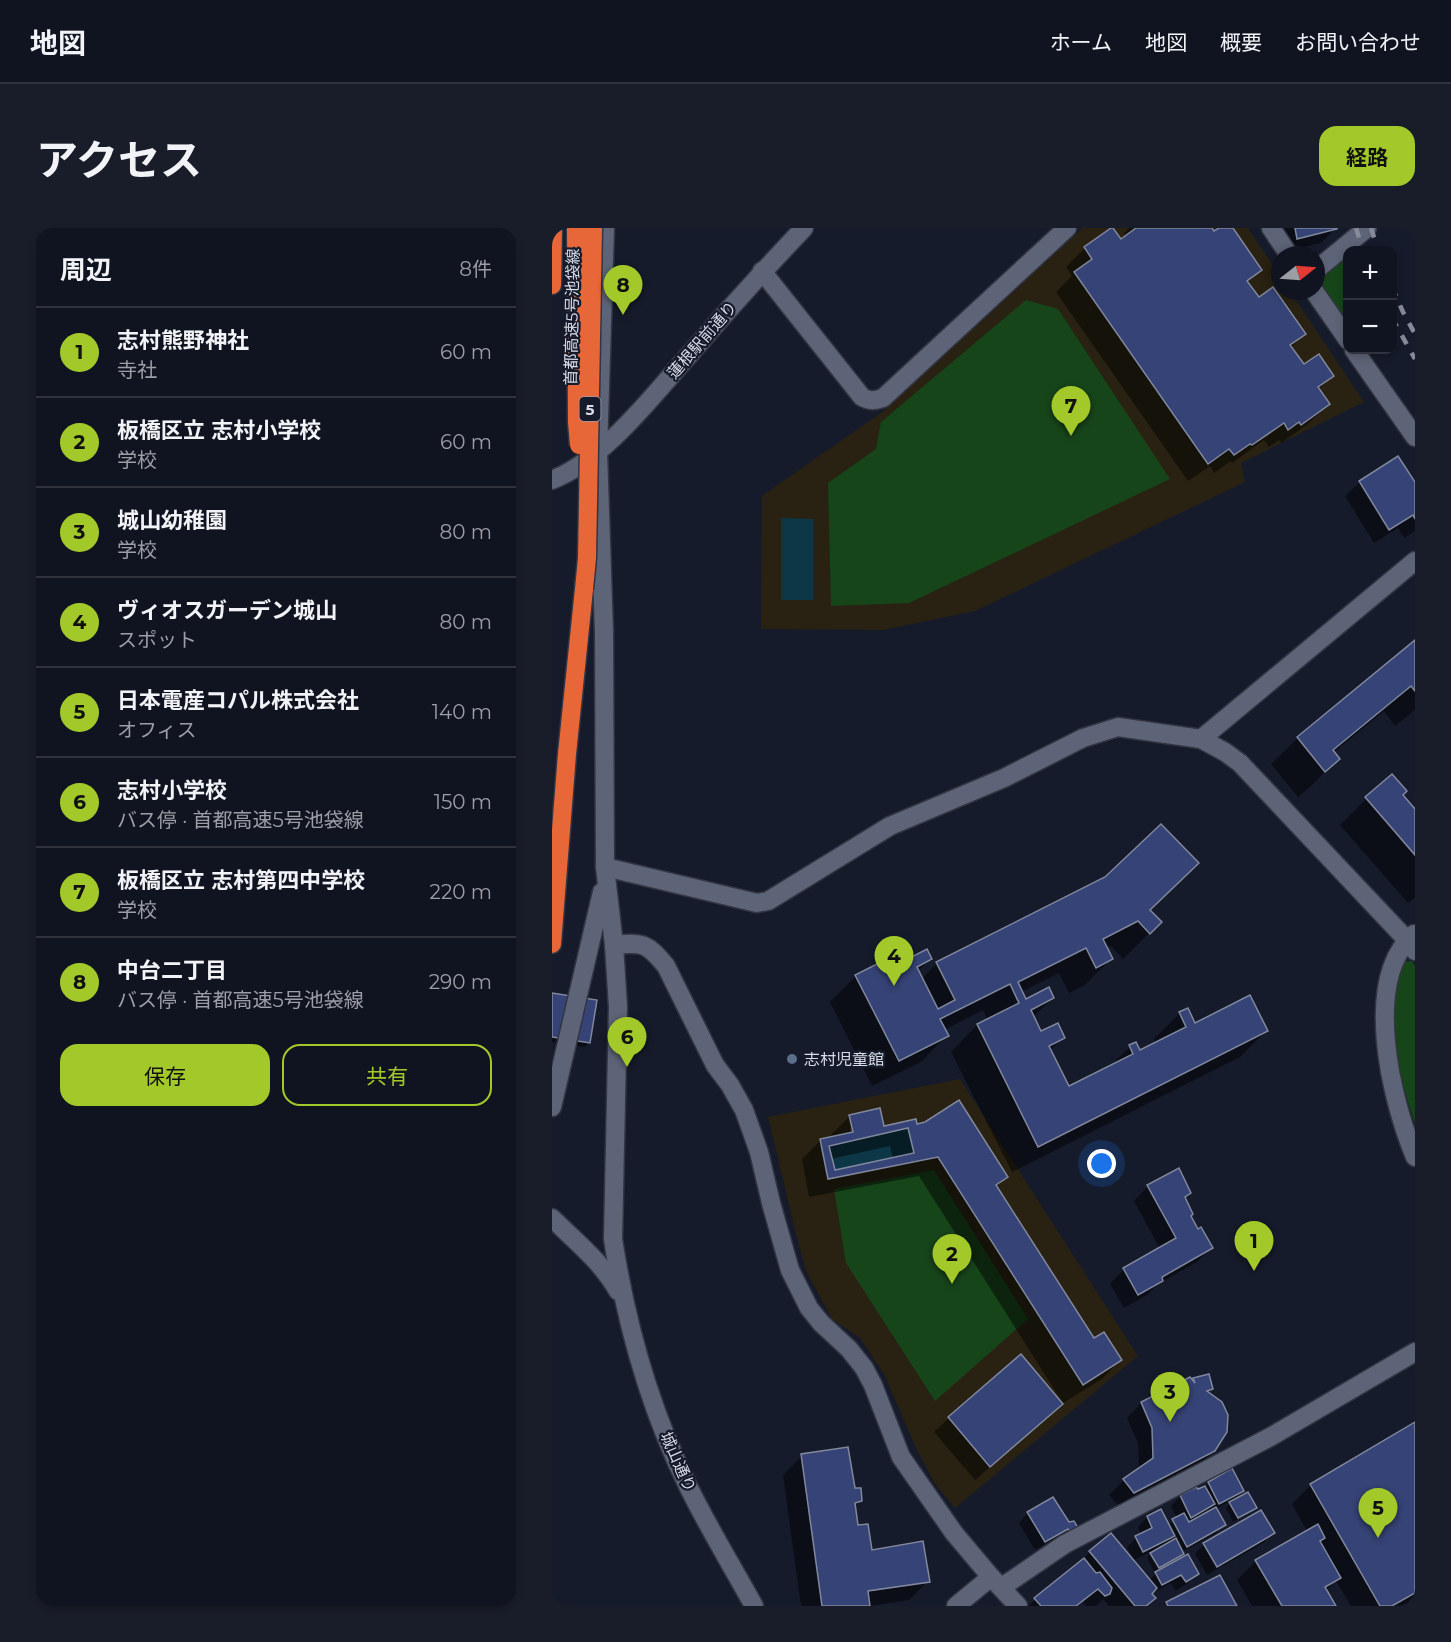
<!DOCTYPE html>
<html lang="ja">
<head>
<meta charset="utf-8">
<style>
  :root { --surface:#101420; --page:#191d29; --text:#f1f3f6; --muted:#9c9ea5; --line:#30333e; --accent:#a2c929 }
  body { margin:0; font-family:Montserrat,"Noto Sans JP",sans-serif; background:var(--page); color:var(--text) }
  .controls { position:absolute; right:18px; top:18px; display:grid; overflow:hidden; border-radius:12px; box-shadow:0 3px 9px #0003 }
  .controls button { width:54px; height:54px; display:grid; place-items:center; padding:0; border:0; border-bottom:2px solid var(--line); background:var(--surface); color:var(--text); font:30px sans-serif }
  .compass { position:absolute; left:719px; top:18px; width:54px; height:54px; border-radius:50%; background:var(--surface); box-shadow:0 3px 9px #0003; rotate:73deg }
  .you { position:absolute; left:550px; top:936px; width:21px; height:21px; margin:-15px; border:4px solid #fff; border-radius:50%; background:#1a73e8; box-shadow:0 0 0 9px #1a73e833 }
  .badge { display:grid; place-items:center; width:39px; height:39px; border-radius:50%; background:var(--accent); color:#111; font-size:20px; font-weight:700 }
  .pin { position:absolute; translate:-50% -50px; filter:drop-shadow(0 2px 3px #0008) }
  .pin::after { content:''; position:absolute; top:32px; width:21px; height:18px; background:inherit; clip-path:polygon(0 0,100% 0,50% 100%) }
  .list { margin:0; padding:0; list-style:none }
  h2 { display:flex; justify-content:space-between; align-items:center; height:78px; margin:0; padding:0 24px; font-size:26px }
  h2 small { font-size:20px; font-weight:400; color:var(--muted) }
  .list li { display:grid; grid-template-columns:39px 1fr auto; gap:18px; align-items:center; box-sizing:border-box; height:90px; padding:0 24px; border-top:2px solid var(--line) }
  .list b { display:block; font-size:22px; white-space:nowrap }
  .list p { margin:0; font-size:20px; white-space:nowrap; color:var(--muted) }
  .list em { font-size:20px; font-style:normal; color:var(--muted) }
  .actions { display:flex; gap:12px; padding:18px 24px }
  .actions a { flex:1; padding:14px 0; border:2px solid var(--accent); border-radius:18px; text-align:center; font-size:21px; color:var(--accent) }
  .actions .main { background:var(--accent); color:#111 }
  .map { position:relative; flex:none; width:863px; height:1378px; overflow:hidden; border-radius:18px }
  header { display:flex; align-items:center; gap:36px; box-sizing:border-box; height:84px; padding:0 30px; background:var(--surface); border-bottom:2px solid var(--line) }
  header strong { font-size:28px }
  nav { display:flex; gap:33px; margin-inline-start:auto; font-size:21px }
  .intro { display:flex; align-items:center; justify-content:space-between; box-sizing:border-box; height:144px; padding:0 36px }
  h1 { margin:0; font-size:42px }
  .button { padding:15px 27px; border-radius:18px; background:var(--accent); color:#111; font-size:21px; font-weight:700 }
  main { display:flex; gap:36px; padding:0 36px }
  aside { flex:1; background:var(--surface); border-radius:18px; box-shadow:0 3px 9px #0003 }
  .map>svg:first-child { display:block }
</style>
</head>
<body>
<header>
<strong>地図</strong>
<nav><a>ホーム</a><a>地図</a><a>概要</a><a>お問い合わせ</a></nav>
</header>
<div class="intro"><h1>アクセス</h1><a class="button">経路</a></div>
<main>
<aside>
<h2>周辺<small>8件</small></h2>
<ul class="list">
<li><span class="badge">1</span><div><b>志村熊野神社</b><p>寺社</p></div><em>60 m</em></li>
<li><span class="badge">2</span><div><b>板橋区立 志村小学校</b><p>学校</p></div><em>60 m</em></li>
<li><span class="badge">3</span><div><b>城山幼稚園</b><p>学校</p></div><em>80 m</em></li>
<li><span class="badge">4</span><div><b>ヴィオスガーデン城山</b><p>スポット</p></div><em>80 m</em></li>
<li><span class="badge">5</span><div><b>日本電産コパル株式会社</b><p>オフィス</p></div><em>140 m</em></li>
<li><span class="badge">6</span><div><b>志村小学校</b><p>バス停 · 首都高速5号池袋線</p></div><em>150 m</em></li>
<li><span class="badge">7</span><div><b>板橋区立 志村第四中学校</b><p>学校</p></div><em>220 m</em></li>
<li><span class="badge">8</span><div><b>中台二丁目</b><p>バス停 · 首都高速5号池袋線</p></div><em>290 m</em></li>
</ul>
<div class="actions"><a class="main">保存</a><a>共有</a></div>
</aside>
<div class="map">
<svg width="863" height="1378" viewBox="0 0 863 1378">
  <rect width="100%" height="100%" fill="#161b2b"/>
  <g fill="#292212">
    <path d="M 531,0 L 696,0 L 728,48 L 728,63 L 738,63 L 812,174 L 689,235 L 693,254 L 423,383 L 331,402 L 209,401 L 210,268 L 333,182 Z"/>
    <path d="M 408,851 L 586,1128 L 403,1280 L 383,1256 L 364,1220 L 332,1146 L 308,1110 L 280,1091 L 255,1045 L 247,1018 L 216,889 Z"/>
  </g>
  <g fill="#17451a">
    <path d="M 806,8 L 811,22 L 796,22 L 795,112 L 764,63 L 764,42 Z"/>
    <path d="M 474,72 L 506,81 L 618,251 L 357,375 L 279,378 L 276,255 L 324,221 L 329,194 Z"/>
    <path d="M 860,733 L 863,738 L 863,896 C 850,856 836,808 843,766 C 844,755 847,744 850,734 Z"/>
    <path d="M 382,942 L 476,1091 L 383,1173 L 294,1035 L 282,961 Z"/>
  </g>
  <g fill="#0d3747">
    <path d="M 229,290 L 261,291 L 261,372 L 229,372 Z"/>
    <path d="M 356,900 L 362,925 L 283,942 L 277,918 Z"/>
  </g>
  <g fill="#0007" fill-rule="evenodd">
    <path d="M 577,0 L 658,0 L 662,5 L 670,0 L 679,0 L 708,42 L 695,55 L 707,71 L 752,106 L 738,120 L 751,138 L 780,148 L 766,162 L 776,176 L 757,195 L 729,215 L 727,212 L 717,219 L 712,212 L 680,235 L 679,233 L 662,245 L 658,238 L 636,253 L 504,64 L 520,48 L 514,39 L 533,20 L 560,1 L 568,13 L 574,9 L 572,5 Z"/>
    <path d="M 725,0 L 784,0 L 769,15 L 731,24 Z"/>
    <path d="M 808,254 L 863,256 L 863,303 L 852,310 L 846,300 L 822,315 L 793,268 Z"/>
    <path d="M 863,414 L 863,482 L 843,498 L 832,483 L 781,525 L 786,531 L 760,557 L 746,569 L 719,536 L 746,510 Z"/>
    <path d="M 840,548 L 849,567 L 863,583 L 863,670 L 856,675 L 788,597 L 814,571 Z"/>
    <path d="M 597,683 L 608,694 L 571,731 L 559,718 L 554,720 L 559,731 L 533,757 L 517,765 L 507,745 L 469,764 L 473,773 L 501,770 L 481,789 L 489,805 L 511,809 L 498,823 L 516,860 L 556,840 L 578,819 L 587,825 L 604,816 L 602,811 L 628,785 L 643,797 L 714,803 L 688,829 L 460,944 L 399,824 L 425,797 L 436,792 L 431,782 L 392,802 L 395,807 L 369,834 L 320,858 L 278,774 L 304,748 L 326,741 L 353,734 L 379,731 L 366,743 L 370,751 L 385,735 Z"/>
    <path d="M 0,767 L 37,814 L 33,819 L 0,814 Z"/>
    <path d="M 298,888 L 330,899 L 364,898 L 454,949 L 444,959 L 541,1112 L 568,1132 L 550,1151 L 511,1175 L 367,948 L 257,969 L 250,931 L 269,912 L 280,910 L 279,907 ZM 298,900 L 301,900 L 301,912 ZM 338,918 L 341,931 L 281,944 L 279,931 Z"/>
    <path d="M 596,958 L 638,965 L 632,970 L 637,988 L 645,1003 L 659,1020 L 645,1034 L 606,1056 L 595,1067 L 572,1080 L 558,1056 L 572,1041 L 608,1021 L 582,973 Z"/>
    <path d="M 469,1128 L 509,1176 L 495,1190 L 423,1252 L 382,1204 L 397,1190 Z"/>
    <path d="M 637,1151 L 640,1154 L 642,1152 L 659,1160 L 655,1165 L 662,1222 L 647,1237 L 567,1278 L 557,1267 L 572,1252 L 587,1241 L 586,1215 L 575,1190 L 589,1175 Z"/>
    <path d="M 863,1196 L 863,1372 L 852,1378 L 799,1378 L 784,1353 L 774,1363 L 783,1378 L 700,1378 L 685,1352 L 704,1333 L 755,1303 L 740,1276 L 759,1257 Z"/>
    <path d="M 250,1228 L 301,1261 L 309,1272 L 302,1279 L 305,1299 L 319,1324 L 376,1353 L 357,1372 L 317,1378 L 249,1378 L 231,1247 Z"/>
    <path d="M 657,1255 L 691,1263 L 680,1273 L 703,1280 L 698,1284 L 681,1294 L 674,1280 L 679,1273 L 663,1281 L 672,1297 L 663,1306 L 630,1324 L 626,1330 L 602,1343 L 595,1330 L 602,1322 L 580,1333 L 597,1352 L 604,1346 L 635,1328 L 645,1346 L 636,1355 L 624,1363 L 619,1355 L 599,1366 L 602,1370 L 594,1378 L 557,1378 L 551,1371 L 544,1378 L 534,1378 L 531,1374 L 526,1378 L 476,1378 L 525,1337 L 538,1324 L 581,1331 L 575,1319 L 584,1310 L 589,1307 L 586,1299 L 595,1289 L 609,1283 L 616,1298 L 625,1290 L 619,1278 L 629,1268 L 651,1261 ZM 656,1281 L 658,1284 L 648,1288 Z"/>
    <path d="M 476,1285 L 524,1299 L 509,1313 L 506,1309 L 483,1322 L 467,1295 Z"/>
    <path d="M 721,1305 L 711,1315 L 655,1347 L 643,1326 L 652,1316 Z"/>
  </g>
  <g fill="#364376" stroke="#81889d" stroke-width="1.5" fill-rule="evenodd">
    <path d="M 559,0 L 561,0 L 569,11 L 584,0 L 660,0 L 662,3 L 667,0 L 681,0 L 710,42 L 695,53 L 707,69 L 721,59 L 754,106 L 738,117 L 752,136 L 767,126 L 782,148 L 766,159 L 778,176 L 749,197 L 747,194 L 736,202 L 732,195 L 700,217 L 698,216 L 682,227 L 677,221 L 656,236 L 522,44 L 540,31 L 532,19 Z"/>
    <path d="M 743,0 L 785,0 L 785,1 L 745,11 Z"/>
    <path d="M 846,228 L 863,254 L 863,291 L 861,287 L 837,302 L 807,253 Z"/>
    <path d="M 863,412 L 863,463 L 859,458 L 781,522 L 788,531 L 773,544 L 745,509 Z"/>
    <path d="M 840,546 L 855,563 L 851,567 L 863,581 L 863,627 L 813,569 Z"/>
    <path d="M 609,596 L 647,635 L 598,682 L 610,694 L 598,706 L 586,693 L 551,711 L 561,731 L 544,740 L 534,720 L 466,754 L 474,771 L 497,759 L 502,770 L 479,782 L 489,803 L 506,795 L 513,810 L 497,818 L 517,858 L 581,826 L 577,817 L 584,814 L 588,822 L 634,799 L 627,784 L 636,780 L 643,795 L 698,767 L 716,803 L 486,919 L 425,796 L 467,775 L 458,756 L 388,791 L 397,808 L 347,833 L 303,747 L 325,736 L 327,739 L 338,734 L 339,736 L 353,729 L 354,732 L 375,721 L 380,731 L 365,739 L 386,781 L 403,772 L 384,734 L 553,649 Z"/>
    <path d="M 0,765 L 45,772 L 38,815 L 0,809 Z"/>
    <path d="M 407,872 L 456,949 L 444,957 L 542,1110 L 552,1104 L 570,1132 L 531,1157 L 386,929 L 276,951 L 268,911 L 301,904 L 297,887 L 328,880 L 332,898 L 364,891 L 365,896 L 373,894 ZM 356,900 L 362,925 L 283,942 L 277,918 Z"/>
    <path d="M 627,940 L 639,965 L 633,969 L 641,986 L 639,988 L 646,1001 L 649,999 L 661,1020 L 610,1049 L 611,1053 L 586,1067 L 571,1040 L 624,1010 L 595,957 Z"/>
    <path d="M 469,1126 L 511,1176 L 438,1239 L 396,1189 Z"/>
    <path d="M 657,1146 L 661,1161 L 655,1163 L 670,1174 L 676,1187 L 675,1204 L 663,1223 L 582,1265 L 571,1251 L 601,1230 L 600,1200 L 589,1174 L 638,1149 L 643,1155 L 641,1150 Z"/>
    <path d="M 863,1194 L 863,1365 L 840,1378 L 828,1378 L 758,1256 Z"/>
    <path d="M 296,1219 L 303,1260 L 309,1260 L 310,1273 L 303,1275 L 306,1297 L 316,1296 L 320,1322 L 371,1313 L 378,1354 L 316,1363 L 318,1378 L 270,1378 L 249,1226 Z"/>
    <path d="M 680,1240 L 692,1263 L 667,1276 L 656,1254 Z"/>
    <path d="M 653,1258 L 663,1276 L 639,1290 L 628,1267 L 644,1259 L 646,1261 Z"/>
    <path d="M 696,1264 L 705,1280 L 686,1290 L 677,1274 Z"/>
    <path d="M 501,1269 L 517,1294 L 522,1293 L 526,1300 L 519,1305 L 516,1301 L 493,1314 L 475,1284 Z"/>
    <path d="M 664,1279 L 674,1297 L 635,1319 L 620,1291 L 632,1285 L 637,1294 Z"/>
    <path d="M 609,1281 L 623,1308 L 591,1324 L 583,1308 L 600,1300 L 595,1288 Z"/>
    <path d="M 709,1282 L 723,1305 L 665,1339 L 651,1315 Z"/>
    <path d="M 766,1296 L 773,1310 L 768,1313 L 789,1350 L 773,1359 L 784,1378 L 730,1378 L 703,1332 Z"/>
    <path d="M 559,1305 L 605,1360 L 600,1366 L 604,1370 L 594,1378 L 583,1378 L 537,1323 Z"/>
    <path d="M 624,1310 L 632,1326 L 607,1340 L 598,1325 Z"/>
    <path d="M 636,1326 L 647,1346 L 634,1354 L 629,1347 L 610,1357 L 603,1344 Z"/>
    <path d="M 532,1330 L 544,1345 L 548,1344 L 560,1360 L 558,1366 L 553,1368 L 546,1361 L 524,1378 L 489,1378 L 482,1370 Z"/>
    <path d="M 668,1347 L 685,1378 L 616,1378 L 614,1374 Z"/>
  </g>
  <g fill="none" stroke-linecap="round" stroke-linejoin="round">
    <g stroke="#333542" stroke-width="21">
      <g id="street">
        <path d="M 719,0 L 737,27"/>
        <path d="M 764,42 L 815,0"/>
        <path d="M 210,43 L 310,169 C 317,173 322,173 331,170 L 515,0"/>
        <path d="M 762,63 L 796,112"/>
        <path d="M 802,122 L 863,209"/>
        <path d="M 649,511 L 863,333"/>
        <path d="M 53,639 L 205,675 L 216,673 L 338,598 L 452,550 L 531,510 L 566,499 L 649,511 L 673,524 L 688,535 L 855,712 L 863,723"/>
        <path d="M 862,706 C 809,752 840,874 863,929"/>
        <path d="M 62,717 C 91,714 95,715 114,738 L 163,837 L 178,857 L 192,882 L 207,924 L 219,975 L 238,1042 L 257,1080 L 269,1095 L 297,1121 L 312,1140 L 321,1157 L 349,1229 L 402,1305 L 439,1349 L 466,1378"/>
        <path d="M 450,1359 L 513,1316 L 720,1208 L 863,1124"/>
        <path d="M 404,1378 L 439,1349"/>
      </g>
    </g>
    <g stroke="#333542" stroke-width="21">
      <g id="secondary">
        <path d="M 53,0 L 46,223 L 52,404 L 53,639 L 62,717 L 66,779 L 61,1011 C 74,1095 98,1181 136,1258 C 156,1299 180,1338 202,1378"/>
        <path d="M 0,252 C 53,231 100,168 138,126 C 175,83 213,41 252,0"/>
        <path d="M 0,879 L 50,664"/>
        <path d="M 0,990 C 24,1014 49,1033 66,1063"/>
      </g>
    </g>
    <g stroke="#333542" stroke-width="21">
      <g id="highway">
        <path d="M 0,57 L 1,0"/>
        <path d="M 0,716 L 15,526 L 32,361"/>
      </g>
    </g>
    <use href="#street" stroke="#5d6477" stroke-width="18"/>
    <use href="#secondary" stroke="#5d6477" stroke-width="18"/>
    <use href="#highway" stroke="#e86738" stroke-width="18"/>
    <g stroke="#878b99" stroke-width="4.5" stroke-dasharray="10 10" stroke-linecap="butt">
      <path d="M 804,0 L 811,22"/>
      <path d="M 819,0 L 826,22"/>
      <path d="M 840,59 L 851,84 L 863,106"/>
      <path d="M 840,90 L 863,131"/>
    </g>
    <g stroke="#333542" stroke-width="21" stroke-linecap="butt">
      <g id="highway-bridge">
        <path d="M 24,0 L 25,194 L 27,217"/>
        <path d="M 32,361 L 35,330 L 41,0"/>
      </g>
    </g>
    <use href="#highway-bridge" stroke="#e86738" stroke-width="18"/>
  </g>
  <circle fill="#5c6f8a" stroke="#161b2b" stroke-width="2" cx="240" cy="831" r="6"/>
  <g text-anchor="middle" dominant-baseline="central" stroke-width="4.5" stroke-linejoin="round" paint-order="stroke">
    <rect fill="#161b2b" stroke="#9ea1af" stroke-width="1.5" x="27.5" y="169" width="21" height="24" rx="4.5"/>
    <g font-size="15" font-weight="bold" fill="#d8dbe7">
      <text x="38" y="181">5</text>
    </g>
    <g font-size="16" fill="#d8dbe7" stroke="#161b2b">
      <text transform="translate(20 89) rotate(-89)">首都高速5号池袋線</text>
      <text transform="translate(150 112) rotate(-49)">蓮根駅前通り</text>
      <text transform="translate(126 1234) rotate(66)">城山通り</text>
    </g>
    <g font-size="16" fill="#d8dbe7" stroke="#161b2b" text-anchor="start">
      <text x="252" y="831">志村児童館</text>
    </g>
  </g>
</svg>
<div class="controls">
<button>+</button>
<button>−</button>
</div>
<svg class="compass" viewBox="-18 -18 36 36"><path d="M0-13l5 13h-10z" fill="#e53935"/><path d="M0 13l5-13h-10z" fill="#9c9ea5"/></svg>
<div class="you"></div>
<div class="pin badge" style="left:702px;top:1043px">1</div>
<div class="pin badge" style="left:400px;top:1056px">2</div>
<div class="pin badge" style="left:618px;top:1194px">3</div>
<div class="pin badge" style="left:342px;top:758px">4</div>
<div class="pin badge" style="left:826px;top:1310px">5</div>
<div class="pin badge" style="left:75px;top:839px">6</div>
<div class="pin badge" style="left:519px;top:208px">7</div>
<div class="pin badge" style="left:71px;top:87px">8</div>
</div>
</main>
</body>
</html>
